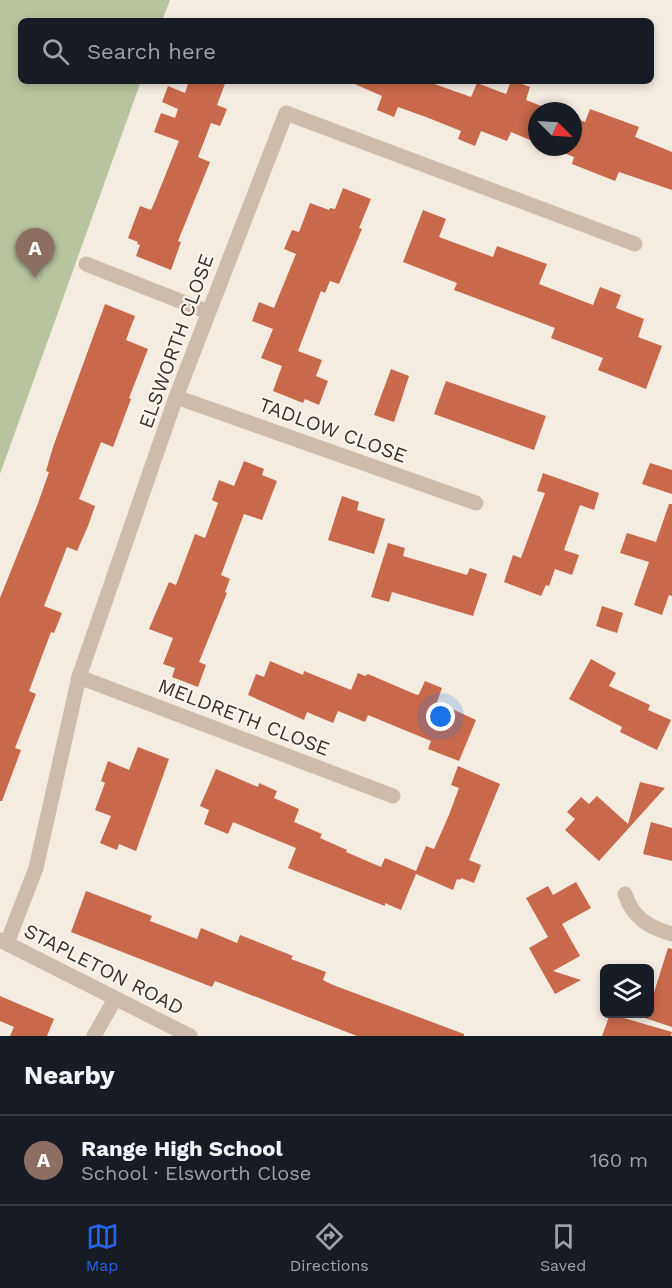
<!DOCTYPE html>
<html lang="en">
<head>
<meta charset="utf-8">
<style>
  :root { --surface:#171b24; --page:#20242c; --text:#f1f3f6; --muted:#9ea1a6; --line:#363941; --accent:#2563eb }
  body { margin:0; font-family:"Work Sans",sans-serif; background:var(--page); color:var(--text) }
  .controls { position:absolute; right:18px; bottom:18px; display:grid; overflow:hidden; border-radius:9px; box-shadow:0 3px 9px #0003 }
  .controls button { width:54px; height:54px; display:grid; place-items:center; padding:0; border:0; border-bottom:2px solid var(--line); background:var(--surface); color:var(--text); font:30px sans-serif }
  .compass { position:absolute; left:528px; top:102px; width:54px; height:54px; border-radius:50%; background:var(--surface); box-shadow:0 3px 9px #0003; rotate:114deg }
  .you { position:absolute; left:441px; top:717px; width:21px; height:21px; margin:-15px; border:4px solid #fff; border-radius:50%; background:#1a73e8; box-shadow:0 0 0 9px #1a73e833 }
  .badge { display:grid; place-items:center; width:39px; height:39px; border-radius:50%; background:var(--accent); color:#fff; font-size:20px; font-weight:700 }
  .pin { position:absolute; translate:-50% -50px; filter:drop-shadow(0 2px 3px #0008) }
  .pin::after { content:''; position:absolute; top:32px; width:21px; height:18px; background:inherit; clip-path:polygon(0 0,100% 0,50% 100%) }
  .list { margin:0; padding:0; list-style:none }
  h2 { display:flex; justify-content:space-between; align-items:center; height:78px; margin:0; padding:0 24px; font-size:26px }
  h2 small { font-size:20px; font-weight:400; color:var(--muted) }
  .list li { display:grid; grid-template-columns:39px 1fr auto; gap:18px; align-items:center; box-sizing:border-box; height:90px; padding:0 24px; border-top:2px solid var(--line) }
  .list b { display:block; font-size:22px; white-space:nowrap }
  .list p { margin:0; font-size:20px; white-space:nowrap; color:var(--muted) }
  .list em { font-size:20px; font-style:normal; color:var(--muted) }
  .icon { flex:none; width:33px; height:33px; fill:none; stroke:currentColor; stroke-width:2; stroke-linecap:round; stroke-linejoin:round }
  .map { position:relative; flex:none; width:672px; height:1036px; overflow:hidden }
  .search { position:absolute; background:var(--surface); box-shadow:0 3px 9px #0003; left:18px; right:18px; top:18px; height:66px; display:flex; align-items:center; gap:15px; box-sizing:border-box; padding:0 21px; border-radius:9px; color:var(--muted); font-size:22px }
  .sheet { height:168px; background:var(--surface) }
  nav { display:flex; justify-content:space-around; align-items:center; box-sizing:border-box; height:84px; border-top:2px solid var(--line); background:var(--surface); font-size:16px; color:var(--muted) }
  nav a { display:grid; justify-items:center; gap:3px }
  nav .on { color:var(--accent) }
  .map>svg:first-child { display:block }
</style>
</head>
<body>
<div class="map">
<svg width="672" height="1036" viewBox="0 0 672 1036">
  <rect width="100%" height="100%" fill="#f4ebe1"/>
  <path fill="#b8c4a0" d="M 0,0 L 170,0 L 162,21 L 21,21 L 21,81 L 141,81 L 0,474 Z"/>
  <g fill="#c8694b">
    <path d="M 189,81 L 226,81 L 217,105 L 227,109 L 220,126 L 211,123 L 198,157 L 210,162 L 178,241 L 181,242 L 171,270 L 136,256 L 140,245 L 137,244 L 138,242 L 128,238 L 140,206 L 151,210 L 155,201 L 179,141 L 154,132 L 161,113 L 175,118 L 178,109 L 162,102 L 168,86 L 185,93 Z"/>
    <path d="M 348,81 L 426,81 L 471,97 L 477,83 L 506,94 L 511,81 L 514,81 L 530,87 L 526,100 L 554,111 L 537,111 L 537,143 L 511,132 L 507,141 L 481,131 L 475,146 L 458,139 L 461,131 L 426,117 L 398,107 L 394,117 L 377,110 L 382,96 Z"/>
    <path d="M 590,109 L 639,127 L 635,137 L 672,152 L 672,190 L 619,172 L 615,181 L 572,164 L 574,157 L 548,147 L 573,147 L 573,117 L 585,122 Z"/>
    <path d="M 343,188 L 371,199 L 359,228 L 362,229 L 339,284 L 330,281 L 325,293 L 321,291 L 298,351 L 322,360 L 316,376 L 328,381 L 319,405 L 305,399 L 303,403 L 273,391 L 282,366 L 261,358 L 273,329 L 252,321 L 259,302 L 274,308 L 296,254 L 284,249 L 292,230 L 299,232 L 310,203 L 329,210 L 330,208 L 335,209 Z"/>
    <path d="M 423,210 L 446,219 L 439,237 L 493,257 L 497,246 L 547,264 L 539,284 L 593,305 L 600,287 L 621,295 L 616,308 L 644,319 L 638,337 L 662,346 L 646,389 L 598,370 L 603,358 L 551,338 L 555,328 L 454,290 L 457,283 L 403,262 Z"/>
    <path d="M 105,304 L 135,316 L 126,340 L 148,349 L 129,398 L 131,399 L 113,447 L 101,442 L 79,499 L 95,506 L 88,526 L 77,551 L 67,547 L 44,606 L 62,613 L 54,633 L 51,632 L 29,691 L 36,694 L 15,748 L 21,750 L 2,801 L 0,801 L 0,598 L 37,506 L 49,472 L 46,471 L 53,447 Z"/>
    <path d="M 391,369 L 409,376 L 394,422 L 374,415 Z"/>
    <path d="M 446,381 L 546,416 L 534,450 L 434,414 Z"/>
    <path d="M 244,461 L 264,469 L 262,475 L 277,481 L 262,520 L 244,514 L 221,575 L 230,579 L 225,592 L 227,593 L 199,662 L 206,665 L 198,687 L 172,677 L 175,668 L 163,664 L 173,638 L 149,629 L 169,582 L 176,585 L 195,534 L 205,538 L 218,503 L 212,500 L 219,480 L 234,486 Z"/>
    <path d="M 650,463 L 672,470 L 672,494 L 642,484 Z"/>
    <path d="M 543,473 L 599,493 L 594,510 L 580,505 L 564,550 L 579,555 L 572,575 L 555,569 L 549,586 L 546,585 L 541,596 L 504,582 L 513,555 L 521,558 L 532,528 L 545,493 L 537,491 Z"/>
    <path d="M 342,496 L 359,502 L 357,510 L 385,519 L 374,554 L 328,540 Z"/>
    <path d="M 669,504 L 672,504 L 672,596 L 669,595 L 662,615 L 634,605 L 649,562 L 620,553 L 627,533 L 656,542 Z"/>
    <path d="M 388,543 L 405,548 L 403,556 L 467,575 L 470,568 L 487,574 L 473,616 L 392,592 L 389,602 L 371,597 Z"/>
    <path d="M 602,606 L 623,613 L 617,633 L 596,626 Z"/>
    <path d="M 591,659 L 616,673 L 609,686 L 650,705 L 648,710 L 671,720 L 657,750 L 620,732 L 622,727 L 569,699 Z"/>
    <path d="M 270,661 L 303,675 L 304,671 L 351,690 L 358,673 L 365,676 L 368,674 L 417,695 L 419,694 L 425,681 L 442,688 L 437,702 L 476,720 L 459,761 L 428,749 L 431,741 L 368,715 L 365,722 L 338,711 L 333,723 L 307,712 L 304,720 L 248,695 L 256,674 L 264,677 Z"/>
    <path d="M 138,747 L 169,759 L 136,851 L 119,844 L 117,850 L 100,843 L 111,816 L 95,810 L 105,783 L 101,781 L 108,761 L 129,770 Z"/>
    <path d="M 458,766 L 500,784 L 469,860 L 481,865 L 474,883 L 461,878 L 460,880 L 457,879 L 453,890 L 416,874 L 401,910 L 385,903 L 385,906 L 288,868 L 296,848 L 233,822 L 228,834 L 204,824 L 209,810 L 200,806 L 216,769 L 258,787 L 259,783 L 277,791 L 274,798 L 299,809 L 294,822 L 322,834 L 320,838 L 347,850 L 346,852 L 381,867 L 385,858 L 416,871 L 426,846 L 434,849 L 449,815 L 459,788 L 451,785 Z"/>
    <path d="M 640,782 L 665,788 L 599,861 L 565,830 L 575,819 L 567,812 L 581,797 L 589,804 L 597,796 L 628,824 Z"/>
    <path d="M 651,822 L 672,828 L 672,861 L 643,854 Z"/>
    <path d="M 576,882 L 591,908 L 562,924 L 580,956 L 553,971 L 581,980 L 555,994 L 529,948 L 548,937 L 526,898 L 548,886 L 553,895 Z"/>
    <path d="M 86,891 L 152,916 L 150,921 L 197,939 L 201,928 L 237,943 L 240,935 L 293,956 L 291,959 L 326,972 L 323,980 L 333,985 L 464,1034 L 464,1036 L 357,1036 L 215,981 L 212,987 L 71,932 Z"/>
    <path d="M 668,948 L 672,949 L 672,1027 L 645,1018 L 647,1014 L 650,1014 L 650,1005 Z"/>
    <path d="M 0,996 L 54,1019 L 47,1036 L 10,1036 L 14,1027 L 0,1021 Z"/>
    <path d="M 610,1014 L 672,1032 L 671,1036 L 602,1036 Z"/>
  </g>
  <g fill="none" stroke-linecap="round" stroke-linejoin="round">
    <g stroke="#cdbbac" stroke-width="15">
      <path d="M 86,264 L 208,312"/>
      <path d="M 176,397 L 476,503"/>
      <path d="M 79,677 L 393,796"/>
      <path d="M 625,894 C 633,918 648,927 672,934"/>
      <path d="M 0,940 L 190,1036"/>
      <path d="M 7,943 L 36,868 L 79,677 L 176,397 L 286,113 L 635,244"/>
      <path d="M 94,1036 L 115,999"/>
    </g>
  </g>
  <g text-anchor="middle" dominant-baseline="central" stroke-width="4.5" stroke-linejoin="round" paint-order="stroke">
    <g font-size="20" fill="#3b302b" stroke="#fbf5ee">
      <text transform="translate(176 341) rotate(-70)">ELSWORTH CLOSE</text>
      <text transform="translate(333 430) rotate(20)">TADLOW CLOSE</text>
      <text transform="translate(244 717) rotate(21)">MELDRETH CLOSE</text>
      <text transform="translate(104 969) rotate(27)">STAPLETON ROAD</text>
    </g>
  </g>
</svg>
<div class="controls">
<button><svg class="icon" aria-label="layers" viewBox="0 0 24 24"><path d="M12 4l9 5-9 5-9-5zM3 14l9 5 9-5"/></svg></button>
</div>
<svg class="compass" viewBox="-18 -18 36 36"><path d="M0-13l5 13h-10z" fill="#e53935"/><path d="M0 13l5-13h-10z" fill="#9ea1a6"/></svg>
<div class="you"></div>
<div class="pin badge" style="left:35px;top:278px;background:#8d6e63">A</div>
<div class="search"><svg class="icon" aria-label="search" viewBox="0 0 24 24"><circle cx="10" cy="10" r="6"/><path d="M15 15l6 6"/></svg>Search here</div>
</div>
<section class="sheet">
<h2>Nearby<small></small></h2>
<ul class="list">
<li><span class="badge" style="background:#8d6e63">A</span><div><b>Range High School</b><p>School · Elsworth Close</p></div><em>160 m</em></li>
</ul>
</section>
<nav>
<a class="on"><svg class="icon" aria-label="map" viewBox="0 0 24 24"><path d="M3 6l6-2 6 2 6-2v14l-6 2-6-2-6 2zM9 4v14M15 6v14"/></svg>Map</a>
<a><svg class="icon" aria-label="directions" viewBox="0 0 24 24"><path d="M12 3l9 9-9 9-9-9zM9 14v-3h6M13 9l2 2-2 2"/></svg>Directions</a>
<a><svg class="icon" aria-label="saved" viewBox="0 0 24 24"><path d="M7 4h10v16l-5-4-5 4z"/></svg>Saved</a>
</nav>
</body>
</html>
